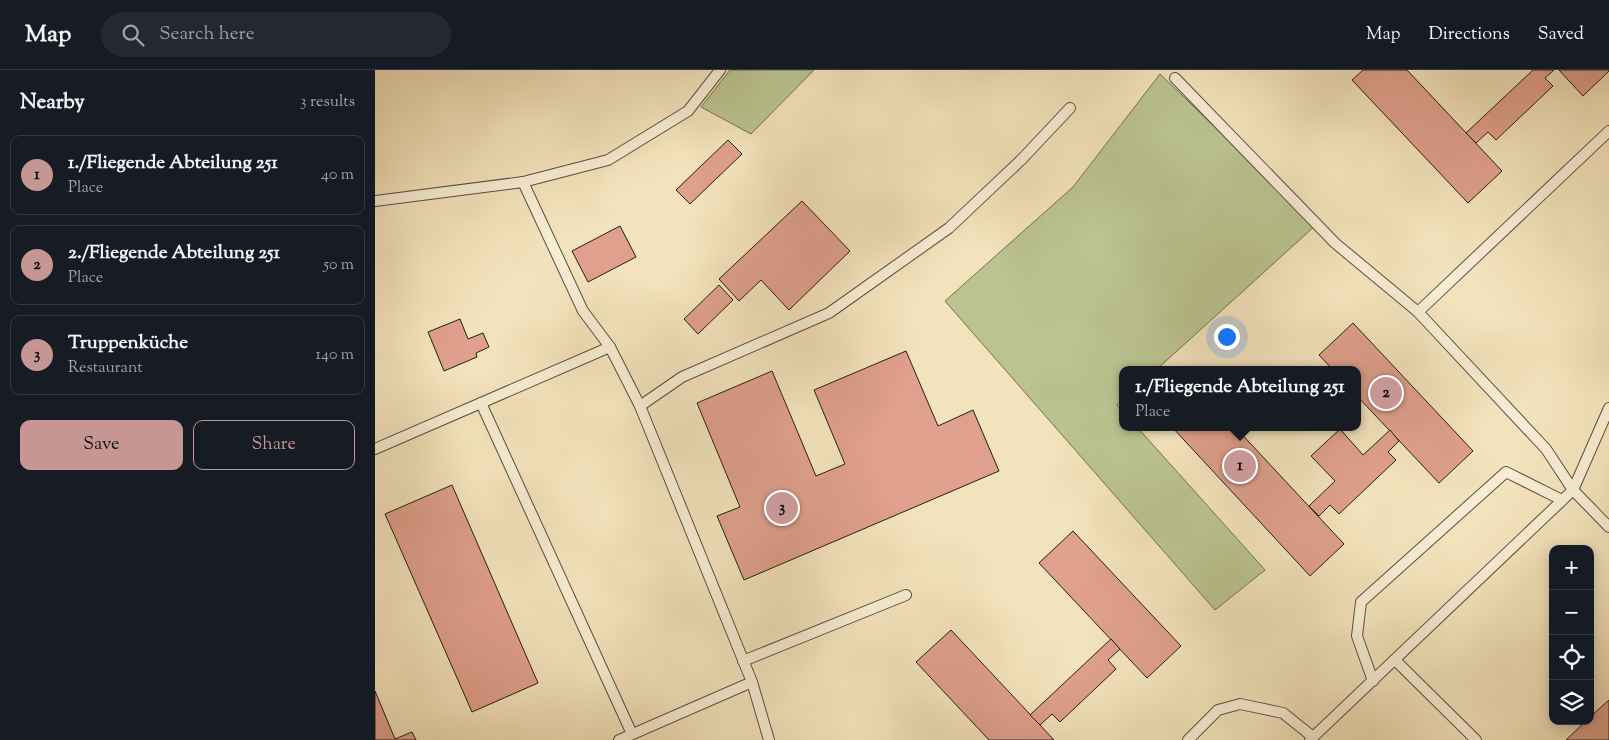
<!DOCTYPE html>
<html lang="en">
<head>
<meta charset="utf-8">
<style>
  :root { --surface:#171b24; --page:#242831; --text:#f1f3f6; --muted:#9ea1a6; --line:#363941; --accent:#c59692 }
  body { margin:0; font-family:"Sorts Mill Goudy",serif; background:var(--page); color:var(--text) }
  .controls { position:absolute; right:15px; bottom:15px; display:grid; overflow:hidden; border-radius:10px; box-shadow:0 2px 12px #0003 }
  .controls button { width:45px; height:45px; display:grid; place-items:center; padding:0; border:0; border-bottom:1px solid var(--line); background:var(--surface); color:var(--text); font:25px sans-serif }
  .you { position:absolute; left:851px; top:266px; width:18px; height:18px; margin:-12px; border:4px solid #fff; border-radius:50%; background:#1a73e8; box-shadow:0 0 0 8px #1a73e833 }
  .badge { display:grid; place-items:center; width:32px; height:32px; border-radius:50%; background:var(--accent); color:#111; font-size:16px; font-weight:700 }
  .pin { position:absolute; translate:-50% -50%; border:2px solid #fff; box-shadow:0 1px 5px #0006 }
  .popup { position:absolute; left:744px; top:296px; width:242px; height:65px; box-sizing:border-box; display:grid; place-content:center; border-radius:10px; background:var(--surface); filter:drop-shadow(0 1px 4px #0005); font-size:16px; white-space:nowrap; color:var(--muted) }
  .popup b { font-size:19px; color:var(--text) }
  .popup::after { content:''; position:absolute; left:50%; top:100%; margin-left:-10px; border:10px solid transparent; border-top-color:var(--surface) }
  .list { margin:0; padding:0; list-style:none }
  h2 { display:flex; justify-content:space-between; align-items:center; height:65px; margin:0; padding:0 20px; font-size:21px }
  h2 small { font-size:16px; font-weight:400; color:var(--muted) }
  .list li { display:grid; grid-template-columns:32px 1fr auto; gap:15px; align-items:center; box-sizing:border-box; height:80px; margin:0 10px 10px; padding:0 10px; border:1px solid var(--line); border-radius:10px }
  .list b { display:block; font-size:19px; white-space:nowrap }
  .list p { margin:0; font-size:16px; white-space:nowrap; color:var(--muted) }
  .list em { font-size:16px; font-style:normal; color:var(--muted) }
  .actions { display:flex; gap:10px; padding:15px 20px }
  .actions a { flex:1; padding:11px 0; border:1px solid var(--accent); border-radius:10px; text-align:center; font-size:18px; color:var(--accent) }
  .actions .main { background:var(--accent); color:#111 }
  .icon { flex:none; width:28px; height:28px; fill:none; stroke:currentColor; stroke-width:2; stroke-linecap:round; stroke-linejoin:round }
  .map { position:relative; flex:none; width:1234px; height:670px; overflow:hidden }
  header { display:flex; align-items:center; gap:30px; box-sizing:border-box; height:70px; padding:0 25px; background:var(--surface); border-bottom:1px solid var(--line) }
  header strong { font-size:24px }
  nav { display:flex; gap:28px; margin-inline-start:auto; font-size:18px }
  .search { width:350px; height:45px; background:var(--page); display:flex; align-items:center; gap:12px; box-sizing:border-box; padding:0 18px; border-radius:28px; color:var(--muted); font-size:19px }
  main { display:flex }
  aside { flex:1; background:var(--surface) }
  .map>svg:first-child { display:block }
</style>
</head>
<body>
<header>
<strong>Map</strong>
<div class="search"><svg class="icon" aria-label="search" viewBox="0 0 24 24"><circle cx="10" cy="10" r="6"/><path d="M15 15l6 6"/></svg>Search here</div>
<nav><a>Map</a><a>Directions</a><a>Saved</a></nav>
</header>
<main>
<aside>
<h2>Nearby<small>3 results</small></h2>
<ul class="list">
<li><span class="badge">1</span><div><b>1./Fliegende Abteilung 251</b><p>Place</p></div><em>40 m</em></li>
<li><span class="badge">2</span><div><b>2./Fliegende Abteilung 251</b><p>Place</p></div><em>50 m</em></li>
<li><span class="badge">3</span><div><b>Truppenküche</b><p>Restaurant</p></div><em>140 m</em></li>
</ul>
<div class="actions"><a class="main">Save</a><a>Share</a></div>
</aside>
<div class="map">
<svg width="1234" height="670" viewBox="0 0 1234 670">
  <rect width="100%" height="100%" fill="#f3e3bc"/>
  <filter id="stains"><feTurbulence type="fractalNoise" baseFrequency=".004" numOctaves="4"/><feColorMatrix values="0 0 0 0 .2 0 0 0 0 .09 0 0 0 0 .02 0 0 0 .5 -.17"/></filter>
  <radialGradient id="worn" r=".72"><stop offset=".6" stop-color="#630" stop-opacity="0"/><stop offset="1" stop-color="#630" stop-opacity=".3"/></radialGradient>
  <g fill="#bbc491" stroke="#727054">
    <path d="M 355,0 L 439,0 L 376,64 L 326,37 Z"/>
    <path d="M 785,4 L 941,155 L 781,300 L 748,300 L 747,330 L 742,335 L 747,341 L 748,357 L 762,357 L 890,500 L 840,540 L 570,231 L 698,117 Z"/>
  </g>
  <g fill="#dfa08d" stroke="#281c16">
    <path d="M 988,0 L 1032,0 L 1127,101 L 1093,133 L 977,10 Z"/>
    <path d="M 1158,0 L 1179,0 L 1170,8 L 1178,16 L 1121,70 L 1113,62 L 1101,73 L 1091,63 Z"/>
    <path d="M 1184,0 L 1234,0 L 1234,1 L 1208,26 Z"/>
    <path d="M 353,70 L 367,84 L 315,134 L 301,120 Z"/>
    <path d="M 427,131 L 475,181 L 414,240 L 386,210 L 364,231 L 344,209 Z"/>
    <path d="M 245,156 L 261,187 L 213,212 L 197,181 Z"/>
    <path d="M 344,215 L 358,230 L 323,264 L 309,249 Z"/>
    <path d="M 85,249 L 93,269 L 108,263 L 114,277 L 101,283 L 102,287 L 69,301 L 53,262 Z"/>
    <path d="M 978,253 L 1098,381 L 1064,413 L 982,326 L 982,300 L 958,300 L 944,285 Z"/>
    <path d="M 531,281 L 563,356 L 598,340 L 624,401 L 369,510 L 342,446 L 365,437 L 322,333 L 397,301 L 441,406 L 470,394 L 439,320 Z"/>
    <path d="M 797,357 L 860,357 L 969,474 L 935,506 Z"/>
    <path d="M 965,359 L 988,385 L 1015,360 L 1024,371 L 1013,382 L 1021,390 L 964,444 L 955,435 L 944,446 L 934,436 L 960,411 L 936,386 Z"/>
    <path d="M 77,415 L 163,613 L 97,642 L 10,444 Z"/>
    <path d="M 698,461 L 806,576 L 772,608 L 664,493 Z"/>
    <path d="M 576,560 L 665,655 L 679,670 L 614,670 L 541,592 Z"/>
    <path d="M 736,569 L 745,579 L 733,590 L 741,599 L 685,652 L 677,644 L 665,655 L 655,645 Z"/>
    <path d="M 0,621 L 20,669 L 37,662 L 41,670 L 0,670 Z"/>
    <path d="M 1234,630 L 1234,670 L 1191,670 L 1211,651 L 1215,651 L 1215,647 Z"/>
  </g>
  <g fill="none" stroke-linecap="round" stroke-linejoin="round">
    <g stroke="#5b4e40" stroke-width="12">
      <g id="service">
        <path d="M 800,8 L 960,173 L 1043,242 L 1171,379 L 1198,420 L 1234,457"/>
        <path d="M 148,112 L 208,241 L 235,277 L 265,336 L 377,612 L 394,670"/>
        <path d="M 0,131 L 148,112 L 233,90 L 313,41 L 345,0"/>
        <path d="M 1043,242 L 1234,61"/>
        <path d="M 106,333 L 257,664"/>
        <path d="M 265,336 L 307,307 L 454,243 L 574,158 L 647,89 L 695,38"/>
        <path d="M 0,379 L 235,277"/>
        <path d="M 1020,590 L 1101,670"/>
        <path d="M 368,591 L 531,525"/>
        <path d="M 998,611 L 982,566 L 986,532 L 1131,402 L 1187,430"/>
        <path d="M 244,670 L 377,612"/>
        <path d="M 813,670 L 843,640 L 865,634 L 908,643 L 938,667"/>
        <path d="M 935,670 L 1198,420 L 1234,338"/>
      </g>
    </g>
    <use href="#service" stroke="#f7edd3" stroke-width="10"/>
  </g>
  <rect width="100%" height="100%" filter="url(#stains)"/>
  <rect width="100%" height="100%" fill="url(#worn)"/>
</svg>
<div class="controls">
<button>+</button>
<button>−</button>
<button><svg class="icon" aria-label="locate" viewBox="0 0 24 24"><circle cx="12" cy="12" r="6"/><path d="M12 2v4M12 18v4M2 12h4M18 12h4"/></svg></button>
<button><svg class="icon" aria-label="layers" viewBox="0 0 24 24"><path d="M12 4l9 5-9 5-9-5zM3 14l9 5 9-5"/></svg></button>
</div>
<div class="you"></div>
<div class="pin badge" style="left:865px;top:396px">1</div>
<div class="popup"><b>1./Fliegende Abteilung 251</b>Place</div>
<div class="pin badge" style="left:1011px;top:323px">2</div>
<div class="pin badge" style="left:407px;top:438px">3</div>
</div>
</main>
</body>
</html>
